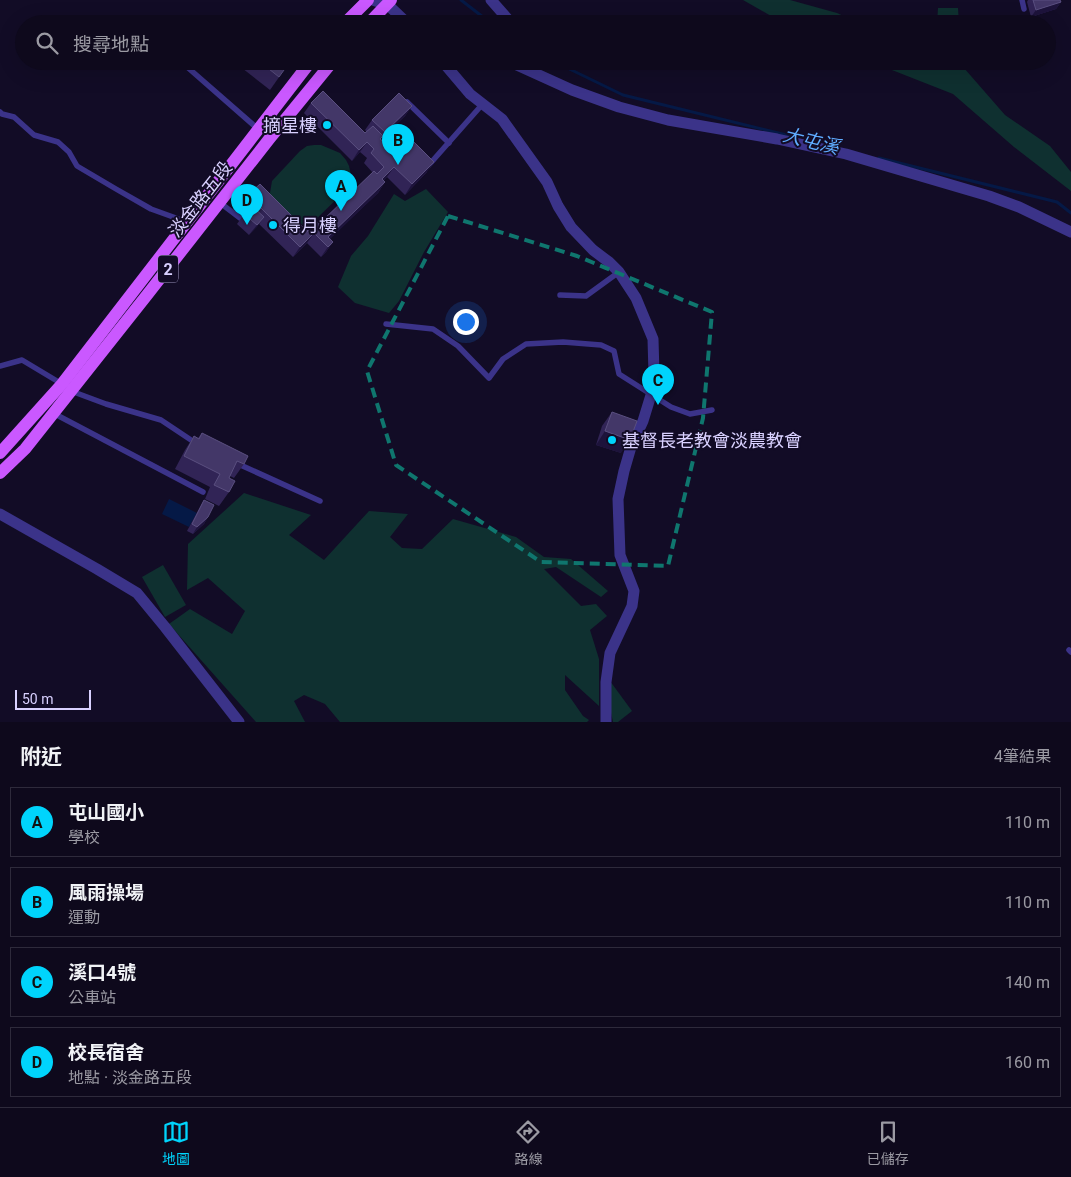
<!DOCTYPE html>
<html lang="zh-TW">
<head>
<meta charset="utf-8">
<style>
  :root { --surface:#0e091c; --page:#1c1729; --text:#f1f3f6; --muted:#9b9aa3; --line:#2e2a3b; --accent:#00d4fc }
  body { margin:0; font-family:Roboto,"Noto Sans TC",sans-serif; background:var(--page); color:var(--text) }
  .scale { position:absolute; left:15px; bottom:12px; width:76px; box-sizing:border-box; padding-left:5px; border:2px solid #d9d1ff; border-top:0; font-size:14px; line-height:18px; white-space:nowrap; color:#d9d1ff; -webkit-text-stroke:4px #120c26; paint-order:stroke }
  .you { position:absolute; left:465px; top:321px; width:18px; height:18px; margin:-12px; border:4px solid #fff; border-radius:50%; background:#1a73e8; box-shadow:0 0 0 8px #1a73e833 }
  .badge { display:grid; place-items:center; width:32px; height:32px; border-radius:50%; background:var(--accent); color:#111; font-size:16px; font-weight:700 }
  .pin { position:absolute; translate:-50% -41px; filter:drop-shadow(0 1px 2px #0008) }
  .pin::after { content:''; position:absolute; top:26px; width:18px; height:15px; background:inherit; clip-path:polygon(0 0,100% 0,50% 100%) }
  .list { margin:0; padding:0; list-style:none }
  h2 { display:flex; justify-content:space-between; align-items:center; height:65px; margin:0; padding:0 20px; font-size:21px }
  h2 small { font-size:16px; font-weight:400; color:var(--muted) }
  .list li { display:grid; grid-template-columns:32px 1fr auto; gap:15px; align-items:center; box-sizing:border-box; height:70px; margin:0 10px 10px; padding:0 10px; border:1px solid var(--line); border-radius:0px }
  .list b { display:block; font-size:19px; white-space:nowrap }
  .list p { margin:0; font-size:16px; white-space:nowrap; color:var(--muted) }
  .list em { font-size:16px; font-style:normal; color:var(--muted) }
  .icon { flex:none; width:28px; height:28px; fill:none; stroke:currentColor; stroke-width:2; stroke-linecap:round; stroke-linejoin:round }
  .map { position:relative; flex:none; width:1071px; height:722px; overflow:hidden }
  .search { position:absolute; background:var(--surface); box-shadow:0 5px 20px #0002; left:15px; right:15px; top:15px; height:55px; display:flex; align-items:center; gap:12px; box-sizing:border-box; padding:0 18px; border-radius:28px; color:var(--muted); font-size:19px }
  .sheet { height:385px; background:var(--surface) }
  nav { display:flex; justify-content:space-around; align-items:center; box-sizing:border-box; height:70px; border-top:1px solid var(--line); background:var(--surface); font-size:14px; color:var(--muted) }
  nav a { display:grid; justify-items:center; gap:2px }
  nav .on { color:var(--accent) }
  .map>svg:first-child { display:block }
</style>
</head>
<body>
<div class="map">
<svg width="1071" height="722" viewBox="0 0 1071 722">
  <rect width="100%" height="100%" fill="#120c26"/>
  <g fill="#0f3030">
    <path d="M 743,0 L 790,0 L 837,13 L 861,24 L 788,24 L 771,16 Z"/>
    <path d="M 938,8 L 958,8 L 959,24 L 937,24 Z"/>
    <path d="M 869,61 L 963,61 L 964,68 L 1005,115 L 1050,146 L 1071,172 L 1071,191 L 1014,147 L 953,94 Z"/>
    <path d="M 314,145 L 321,145 L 340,153 L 346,160 L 349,166 L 351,175 L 348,188 L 309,226 L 295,223 L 273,204 L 270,193 L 272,181 L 300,151 L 307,146 Z"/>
    <path d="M 426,189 L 448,212 L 424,252 L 399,301 L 389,313 L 355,303 L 338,287 L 351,256 L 368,236 L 394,194 L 405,201 Z"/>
    <path d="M 244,493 L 311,515 L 289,535 L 324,560 L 369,511 L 408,514 L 390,537 L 402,548 L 422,549 L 453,519 L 516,537 L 544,557 L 571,559 L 608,591 L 601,597 L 556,567 L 544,569 L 581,606 L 596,604 L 607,616 L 590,630 L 599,659 L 599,706 L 565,675 L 565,690 L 583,716 L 589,720 L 587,722 L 340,722 L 325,704 L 304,695 L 294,701 L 305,722 L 256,722 L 169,624 L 190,609 L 232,634 L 245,611 L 208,578 L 187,590 L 188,544 Z"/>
    <path d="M 163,565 L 186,605 L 165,617 L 142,577 Z"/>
    <path d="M 610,681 L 632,711 L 618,722 L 613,722 L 610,708 Z"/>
  </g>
  <path fill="#051946" d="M 169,499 L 197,513 L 189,527 L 162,514 Z"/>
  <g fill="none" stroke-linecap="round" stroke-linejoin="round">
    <g stroke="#051946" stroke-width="3">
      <path d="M 461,0 L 492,24"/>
      <path d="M 553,61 L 623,95 L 795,137"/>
      <path d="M 879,158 L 1057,202 L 1071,213"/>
    </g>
    <g stroke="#3b3389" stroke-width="5.5">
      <path d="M 1022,0 L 1024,9"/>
      <path d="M 186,66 L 258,129"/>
      <path d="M 407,102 L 449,143"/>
      <path d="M 0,112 L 2,114 L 14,117 L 34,135 L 58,142 L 69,152 L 77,166 L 116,189 L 151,209 L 187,222"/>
      <path d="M 428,166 L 480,107 L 484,105"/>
      <path d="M 219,202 L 240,218"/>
      <path d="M 560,295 L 586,296 L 619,272"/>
      <path d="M 386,324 L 433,329 L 458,346 L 489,378 L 503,359 L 526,344 L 563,342 L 601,345 L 614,351 L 619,374 L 671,407 L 690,414 L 712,410"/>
      <path d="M 0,366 L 22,360 L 62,384"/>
      <path d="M 71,391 L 106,404 L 161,420 L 197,444"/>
      <path d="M 53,413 L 203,492"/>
      <path d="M 236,463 L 320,501"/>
      <path d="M 1069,650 L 1071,652"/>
    </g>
    <g stroke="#3b3389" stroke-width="11">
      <path d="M 491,0 L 512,24"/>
      <path d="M 387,4 L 408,24"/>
      <path d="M 442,61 L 470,94 L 502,119 L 547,182 L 558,206 L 571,227 L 593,250 L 609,262 L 619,272 L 636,298 L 653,339 L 654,374 L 651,395 L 643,421 L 631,447 L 624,471 L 618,499 L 620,555 L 634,591 L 632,606 L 610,653 L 606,682 L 606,722"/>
      <path d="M 508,61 L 572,90 L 619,107 L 668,120 L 777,139 L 846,154 L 989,196 L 1019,207 L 1071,232"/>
      <path d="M 0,514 L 97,569 L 137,593 L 165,627 L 239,722"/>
    </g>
    <path stroke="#3b3389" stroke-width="12" d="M 374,0 L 387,4"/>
    <g stroke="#ca58ff" stroke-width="12">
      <path d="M 344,24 L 368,0"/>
      <path d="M 368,24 L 391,0"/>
      <path d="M 0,453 L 62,384 L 311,61"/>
      <path d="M 0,473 L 25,449 L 147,295 L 270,138 L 333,61"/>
    </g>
  </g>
  <g fill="#312456">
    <path d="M 1028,0 L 1060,0 L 1061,2 L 1056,9 L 1031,17 L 1027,2 Z"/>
    <path d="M 233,61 L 286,61 L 289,63 L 270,90 Z"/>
    <path d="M 311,103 L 365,133 L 367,132 L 365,130 L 372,120 L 412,106 L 405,116 L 381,139 L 385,143 L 427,172 L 405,195 L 387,177 L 383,181 L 385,182 L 378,193 L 330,238 L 333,242 L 326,252 L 321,257 L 307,243 L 293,257 L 259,224 L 249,235 L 237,224 L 246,211 L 241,205 L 248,195 L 304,228 L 314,218 L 319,224 L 373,173 L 364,163 L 367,158 L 360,152 L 352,161 L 304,113 Z"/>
    <path d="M 612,412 L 621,453 L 596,445 L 602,426 Z"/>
    <path d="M 202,433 L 244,464 L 234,478 L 230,476 L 229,478 L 229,492 L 219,506 L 205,499 L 210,487 L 175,469 L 185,450 L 194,436 L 198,438 Z"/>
    <path d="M 204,500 L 208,517 L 204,524 L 193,534 L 187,531 L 200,507 Z"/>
  </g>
  <g fill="#1d133b">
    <path d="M 1061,2 L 1056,9 L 1031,17 L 1036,10 Z"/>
    <path d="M 412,106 L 405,116 L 379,141 L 373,149 L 385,132 Z"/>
    <path d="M 367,142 L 360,152 L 352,161 L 359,150 Z"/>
    <path d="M 434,162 L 427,172 L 405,195 L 412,184 Z"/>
    <path d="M 394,167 L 387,177 L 375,189 L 382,179 Z"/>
    <path d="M 385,182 L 378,193 L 325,244 L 328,237 Z"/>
    <path d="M 264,217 L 257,227 L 249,235 L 257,225 Z"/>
    <path d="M 314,233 L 307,243 L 293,257 L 300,247 Z"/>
    <path d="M 333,242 L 326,252 L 321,257 L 328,247 Z"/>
    <path d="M 605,431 L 630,440 L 621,453 L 596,445 Z"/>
    <path d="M 208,517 L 204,524 L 193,534 L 197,527 Z"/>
  </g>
  <g fill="#433768" stroke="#5a4f80">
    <path d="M 1033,0 L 1060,0 L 1061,2 L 1036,10 Z"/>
    <path d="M 259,61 L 286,61 L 289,63 L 279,77 Z"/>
    <path d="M 323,91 L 365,133 L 373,126 L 383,136 L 380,139 L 385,143 L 400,128 L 434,162 L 412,184 L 394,167 L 382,179 L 385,182 L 328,237 L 333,242 L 328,247 L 314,233 L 300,247 L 248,195 L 260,184 L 308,232 L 309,232 L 304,227 L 314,218 L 319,224 L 374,171 L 377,174 L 384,167 L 371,153 L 374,149 L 367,142 L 359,150 L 311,103 Z"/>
    <path d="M 399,93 L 412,106 L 385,132 L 372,120 Z"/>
    <path d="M 252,206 L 264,217 L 257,225 L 244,214 Z"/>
    <path d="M 612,412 L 637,421 L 630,440 L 605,431 Z"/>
    <path d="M 202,433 L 248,456 L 244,464 L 237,461 L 229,478 L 235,481 L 229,492 L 214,485 L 220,474 L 184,456 L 194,436 L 199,439 Z"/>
    <path d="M 204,500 L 214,505 L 208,517 L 197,527 L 192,524 Z"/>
  </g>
  <path fill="none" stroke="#0f766e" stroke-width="4" stroke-dasharray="10 6" stroke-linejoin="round" d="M 448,216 L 577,256 L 712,312 L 703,418 L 668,566 L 541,562 L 396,465 L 367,371 Z"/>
  <g fill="#00d4fc" stroke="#120c26" stroke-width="2">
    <circle cx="327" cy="125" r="5"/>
    <circle cx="273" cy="225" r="5"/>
    <circle cx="612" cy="440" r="5"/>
  </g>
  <g text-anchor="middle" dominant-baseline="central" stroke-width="4" stroke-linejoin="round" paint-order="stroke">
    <rect fill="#120c26" stroke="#9d96be" stroke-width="1" x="158" y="255.5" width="20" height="27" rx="4"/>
    <g font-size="16" font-weight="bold" fill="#d9d1ff">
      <text x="168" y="269">2</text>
    </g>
    <g font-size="18" fill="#d9d1ff" stroke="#120c26" text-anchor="start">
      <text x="317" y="125" text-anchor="end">摘星樓</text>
      <text x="283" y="225">得月樓</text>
      <text x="622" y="440">基督長老教會淡農教會</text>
    </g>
    <g font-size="18" fill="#d9d1ff" stroke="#120c26">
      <text transform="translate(200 199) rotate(-52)">淡金路五段</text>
    </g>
    <g font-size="19" font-style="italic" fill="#5facff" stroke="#120c26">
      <text transform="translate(811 141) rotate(14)">大屯溪</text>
    </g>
  </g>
</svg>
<div class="scale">50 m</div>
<div class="you"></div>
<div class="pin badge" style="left:341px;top:211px">A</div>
<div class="pin badge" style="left:398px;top:165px">B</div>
<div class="pin badge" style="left:658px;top:405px">C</div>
<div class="pin badge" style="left:247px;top:225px">D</div>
<div class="search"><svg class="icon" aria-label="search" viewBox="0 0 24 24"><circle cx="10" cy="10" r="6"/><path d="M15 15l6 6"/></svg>搜尋地點</div>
</div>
<section class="sheet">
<h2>附近<small>4筆結果</small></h2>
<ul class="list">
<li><span class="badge">A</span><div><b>屯山國小</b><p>學校</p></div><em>110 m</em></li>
<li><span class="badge">B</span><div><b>風雨操場</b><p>運動</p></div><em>110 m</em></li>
<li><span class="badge">C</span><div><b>溪口4號</b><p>公車站</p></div><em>140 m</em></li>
<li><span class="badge">D</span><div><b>校長宿舍</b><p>地點 · 淡金路五段</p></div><em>160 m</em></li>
</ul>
</section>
<nav>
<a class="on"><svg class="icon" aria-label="map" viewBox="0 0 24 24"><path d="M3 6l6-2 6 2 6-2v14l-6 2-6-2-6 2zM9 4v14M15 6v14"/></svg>地圖</a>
<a><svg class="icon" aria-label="directions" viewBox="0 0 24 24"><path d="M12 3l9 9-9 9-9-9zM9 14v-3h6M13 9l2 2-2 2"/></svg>路線</a>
<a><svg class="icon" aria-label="saved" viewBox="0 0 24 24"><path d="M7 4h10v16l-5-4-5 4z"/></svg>已儲存</a>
</nav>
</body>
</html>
